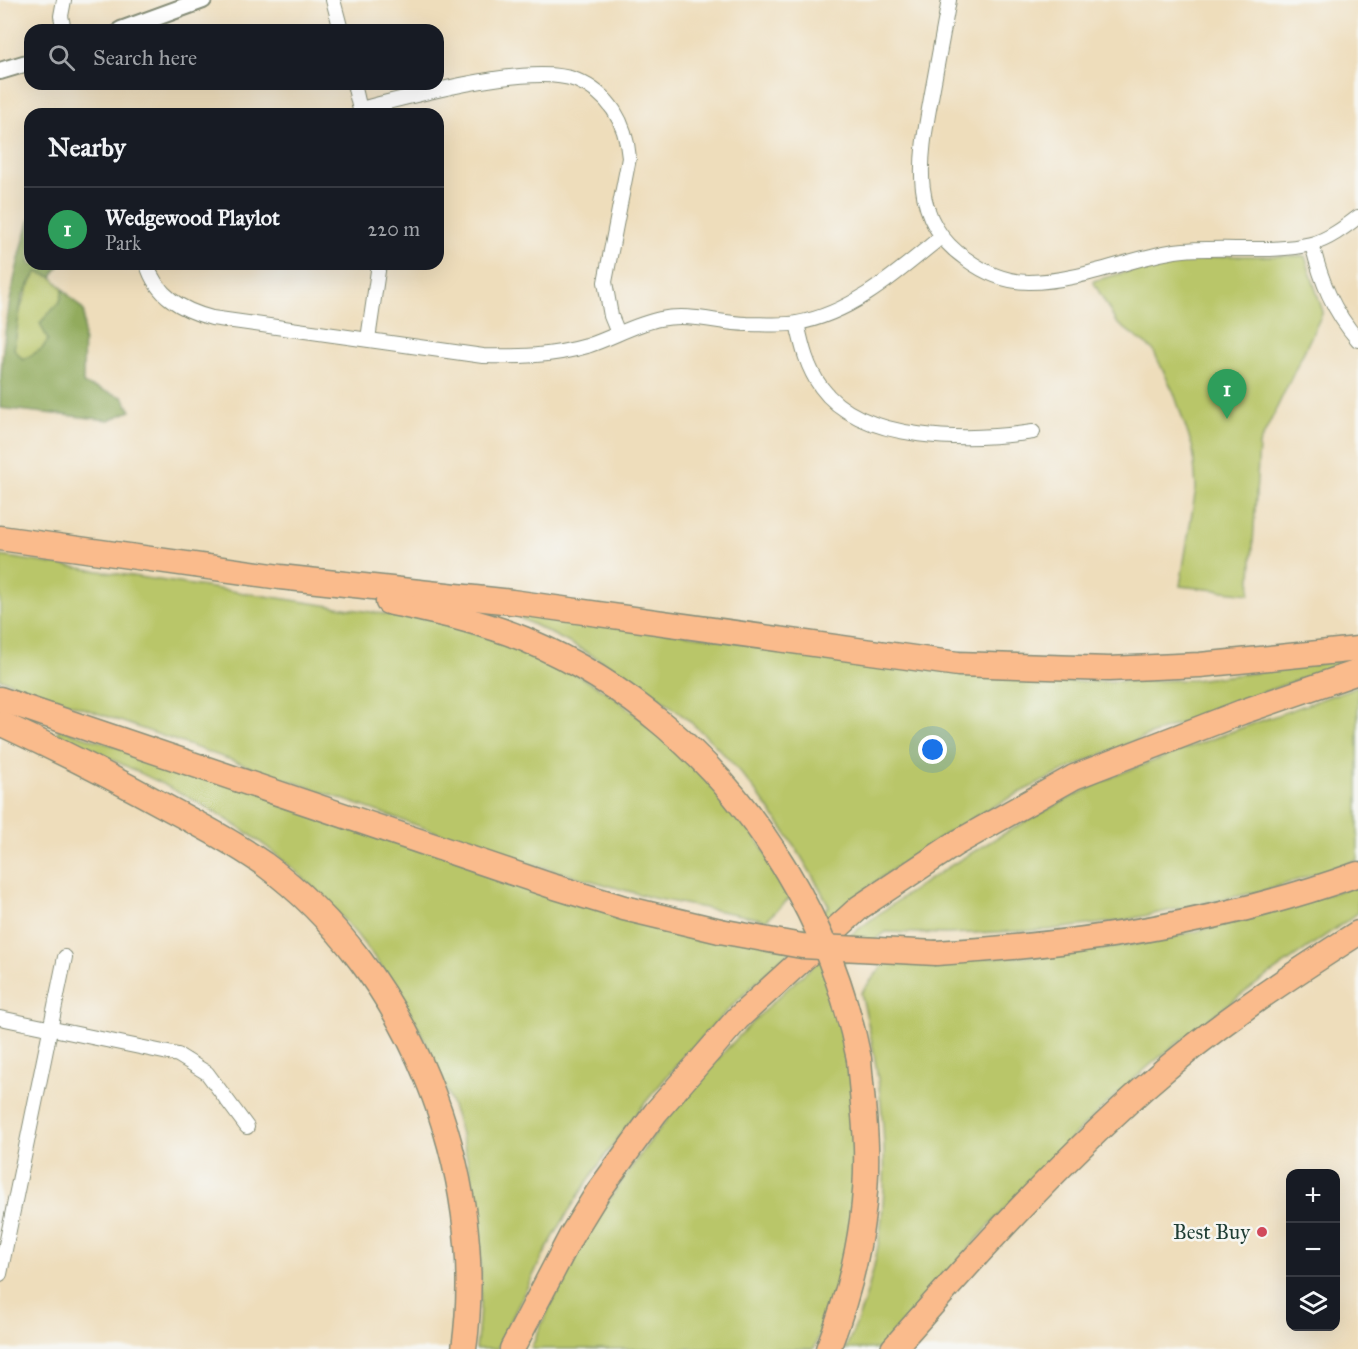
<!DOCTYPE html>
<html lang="en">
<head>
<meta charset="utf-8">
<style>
  :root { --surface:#171b24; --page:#242831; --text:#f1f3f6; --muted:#9ea1a6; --line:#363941; --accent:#d1495b }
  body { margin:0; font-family:"IM FELL Great Primer",serif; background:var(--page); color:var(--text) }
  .controls { position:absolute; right:18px; bottom:18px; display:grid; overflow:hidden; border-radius:12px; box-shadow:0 6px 24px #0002 }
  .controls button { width:54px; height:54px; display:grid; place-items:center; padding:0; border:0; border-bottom:2px solid var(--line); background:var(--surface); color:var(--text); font:30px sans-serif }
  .you { position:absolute; left:933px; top:750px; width:21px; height:21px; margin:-15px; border:4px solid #fff; border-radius:50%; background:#1a73e8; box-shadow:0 0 0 9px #1a73e833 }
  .badge { display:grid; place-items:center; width:39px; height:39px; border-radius:50%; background:var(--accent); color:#fff; font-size:20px; font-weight:700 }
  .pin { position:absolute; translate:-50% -50px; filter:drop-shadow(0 2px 3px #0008) }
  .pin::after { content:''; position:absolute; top:32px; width:21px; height:18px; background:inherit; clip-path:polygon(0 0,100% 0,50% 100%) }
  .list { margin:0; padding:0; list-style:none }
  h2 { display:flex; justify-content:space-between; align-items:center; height:78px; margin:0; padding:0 24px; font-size:26px }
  h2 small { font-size:20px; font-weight:400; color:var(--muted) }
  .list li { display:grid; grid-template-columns:39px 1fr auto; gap:18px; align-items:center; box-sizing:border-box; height:84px; padding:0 24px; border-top:2px solid var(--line) }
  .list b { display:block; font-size:22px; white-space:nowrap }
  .list p { margin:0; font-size:20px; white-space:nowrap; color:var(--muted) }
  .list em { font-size:20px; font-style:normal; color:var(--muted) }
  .icon { flex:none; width:33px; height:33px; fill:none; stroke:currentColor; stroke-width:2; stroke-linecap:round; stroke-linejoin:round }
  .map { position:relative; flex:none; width:1358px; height:1349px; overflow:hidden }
  .search { position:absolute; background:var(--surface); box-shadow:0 6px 24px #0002; left:24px; top:24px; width:420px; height:66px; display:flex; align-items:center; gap:15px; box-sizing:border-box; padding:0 21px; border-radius:18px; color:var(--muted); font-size:22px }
  .panel { position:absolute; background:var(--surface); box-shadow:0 6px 24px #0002; left:24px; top:108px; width:420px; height:162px; border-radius:18px }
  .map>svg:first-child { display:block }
</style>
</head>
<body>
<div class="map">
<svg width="1358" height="1349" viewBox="0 0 1358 1349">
  <rect width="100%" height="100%" fill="#f6f6f2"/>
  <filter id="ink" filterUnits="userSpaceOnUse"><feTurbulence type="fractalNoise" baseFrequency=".0167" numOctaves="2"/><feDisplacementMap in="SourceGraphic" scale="12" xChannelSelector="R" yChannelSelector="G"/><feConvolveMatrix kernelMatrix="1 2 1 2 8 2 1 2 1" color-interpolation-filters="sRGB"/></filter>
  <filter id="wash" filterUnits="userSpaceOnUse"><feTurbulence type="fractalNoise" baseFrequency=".008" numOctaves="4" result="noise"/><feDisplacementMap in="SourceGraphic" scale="24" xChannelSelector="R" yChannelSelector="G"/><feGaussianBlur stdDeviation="1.35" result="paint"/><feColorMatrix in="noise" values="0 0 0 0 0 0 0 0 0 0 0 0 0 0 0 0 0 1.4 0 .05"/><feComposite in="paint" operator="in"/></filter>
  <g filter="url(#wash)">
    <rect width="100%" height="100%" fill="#edb"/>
    <g fill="#b9c669" stroke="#6c824e" stroke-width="1.5">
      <path d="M 1228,256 L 1305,256 L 1323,312 L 1259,445 L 1250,594 L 1180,586 L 1196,488 L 1193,449 L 1174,393 L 1153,350 L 1116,322 L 1093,281 L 1152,265 Z"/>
      <path d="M 37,272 L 52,277 L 63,289 L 60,302 L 40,323 L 48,340 L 42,349 L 23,360 L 14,349 C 18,317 20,300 37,272 Z"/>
      <path d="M 0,556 L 397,616 L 436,619 L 548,659 L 609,693 L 676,747 L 748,825 L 792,896 L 766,920 L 653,898 L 510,858 L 0,679 Z"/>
      <path d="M 522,612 L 969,673 L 1064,682 L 1193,680 L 1296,668 L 1337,660 L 1338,665 C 1215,711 1089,751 975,817 C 819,906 664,1056 570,1209 C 542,1254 520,1302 497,1349 L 476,1349 C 501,1155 422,970 268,848 C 208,801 126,767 57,733 L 59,729 L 781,948 L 829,906 C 795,840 744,767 687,719 C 636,677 579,647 520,618 Z"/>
      <path d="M 1358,686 L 1358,860 L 1267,890 L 1120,921 L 1048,930 L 946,934 L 886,932 L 828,974 L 851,1060 L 855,1171 L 849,1236 L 833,1297 L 814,1349 L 531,1349 C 601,1178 736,1015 887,908 C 956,859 1033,815 1110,778 C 1132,768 1155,761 1177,752 C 1237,729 1298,708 1358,686 Z"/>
      <path d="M 1358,885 L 1358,913 C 1287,962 1215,1011 1149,1066 C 1050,1150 966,1254 879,1349 L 845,1349 C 900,1238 890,1109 861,993 L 888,959 C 952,958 1016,959 1079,952 C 1175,942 1266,913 1358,885 Z"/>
    </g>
    <path fill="#92ab5d" stroke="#587448" stroke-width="1.5" d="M 30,219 L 30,264 L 60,264 L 52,277 L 37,272 L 22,296 L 14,349 L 23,360 L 42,349 L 48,340 L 40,323 L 60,302 L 63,289 L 84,311 L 83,384 L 123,397 L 131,411 L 109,420 L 0,408 C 0,342 11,281 30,219 Z"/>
  </g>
  <g filter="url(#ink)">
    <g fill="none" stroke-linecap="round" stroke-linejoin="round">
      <g stroke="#868d78" stroke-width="16">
        <g id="minor">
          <path d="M 64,0 L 61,16 L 64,30"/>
          <path d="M 333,0 L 341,30"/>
          <path d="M 949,0 C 943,33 937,65 931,98 C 920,158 908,219 966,259 C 985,273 1006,282 1029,282 C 1078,282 1127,259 1175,251 C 1219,245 1270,254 1311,244 C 1328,240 1345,227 1358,217"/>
          <path d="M 354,84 L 361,114"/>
          <path d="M 360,109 C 409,97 530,62 576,80 C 610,94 626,123 629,158 L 605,282 L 611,316 L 618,333"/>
          <path d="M 1312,244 C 1321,281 1333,311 1358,340"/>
          <path d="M 147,264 C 156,296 182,310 212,318 L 483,356 C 519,357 553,356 587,346 C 612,338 635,324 660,319 C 690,313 718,323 747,324 C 763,324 781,326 797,323 C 853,313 898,272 941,237"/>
          <path d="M 797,323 C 802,346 807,368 821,387 C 862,444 971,441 1033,432"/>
          <path d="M 368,339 L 379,264"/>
          <path d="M 0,1018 L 178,1055 L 207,1073 L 247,1127"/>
          <path d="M 0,1274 L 65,957"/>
        </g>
      </g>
      <g stroke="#868d78" stroke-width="20">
        <g id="tertiary">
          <path d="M 121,30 L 203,0"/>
          <path d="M 0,71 L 30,62"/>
        </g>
      </g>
      <g stroke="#868d78" stroke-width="27">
        <g id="motorway">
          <path d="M 0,538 L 280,577 L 512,602 L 958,664 L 1109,669 L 1200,665 L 1358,649"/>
          <path d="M 388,602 C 434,612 480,621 524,639 C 626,682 715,758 774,851"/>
          <path d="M 0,699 L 552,886 L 624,908 L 720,931"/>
          <path d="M 0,723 C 58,750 114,778 170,809 C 202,826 234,843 264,864 C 409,971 489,1171 464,1349"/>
          <path d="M 936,953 C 1079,945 1223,923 1358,874"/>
          <path d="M 512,1349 L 571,1236 L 598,1192 L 656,1112 L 738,1018 L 860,907 L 955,844 L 1074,777 L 1242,712 L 1358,672"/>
          <path d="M 828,1349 C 853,1285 868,1215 866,1146 C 865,1117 861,1088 859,1059"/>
          <path d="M 893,1349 C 973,1258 1054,1168 1145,1087 C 1210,1029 1284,980 1358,933"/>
        </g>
      </g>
      <use href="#minor" stroke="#fff" stroke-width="14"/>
      <use href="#tertiary" stroke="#fff" stroke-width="16"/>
      <use href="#motorway" stroke="#fabb8c" stroke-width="24"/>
      <g stroke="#868d78" stroke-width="27" stroke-linecap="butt">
        <g id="motorway-bridge">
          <path d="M 774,851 C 816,915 844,984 859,1059"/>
          <path d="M 720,931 L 802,946 L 936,953"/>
        </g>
      </g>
      <use href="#motorway-bridge" stroke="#fabb8c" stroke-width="24"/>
    </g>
  </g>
  <circle fill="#d1495b" stroke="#f6f6f2" stroke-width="2" cx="1262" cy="1232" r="6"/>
  <g text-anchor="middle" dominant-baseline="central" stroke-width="5" stroke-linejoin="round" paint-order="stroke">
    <g font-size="21" fill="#1f3d34" stroke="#f6f6f2" text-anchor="end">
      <text x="1250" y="1232">Best Buy</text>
    </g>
  </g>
</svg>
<div class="controls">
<button>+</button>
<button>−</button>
<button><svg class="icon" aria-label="layers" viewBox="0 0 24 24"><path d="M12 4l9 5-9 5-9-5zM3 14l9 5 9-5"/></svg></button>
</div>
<div class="you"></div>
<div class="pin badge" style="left:1227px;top:419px;background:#2e9e5b">1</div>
<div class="search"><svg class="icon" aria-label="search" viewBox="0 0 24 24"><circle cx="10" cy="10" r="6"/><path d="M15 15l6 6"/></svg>Search here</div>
<section class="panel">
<h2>Nearby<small></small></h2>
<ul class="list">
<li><span class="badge" style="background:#2e9e5b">1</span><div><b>Wedgewood Playlot</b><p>Park</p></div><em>220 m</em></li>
</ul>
</section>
</div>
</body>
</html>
